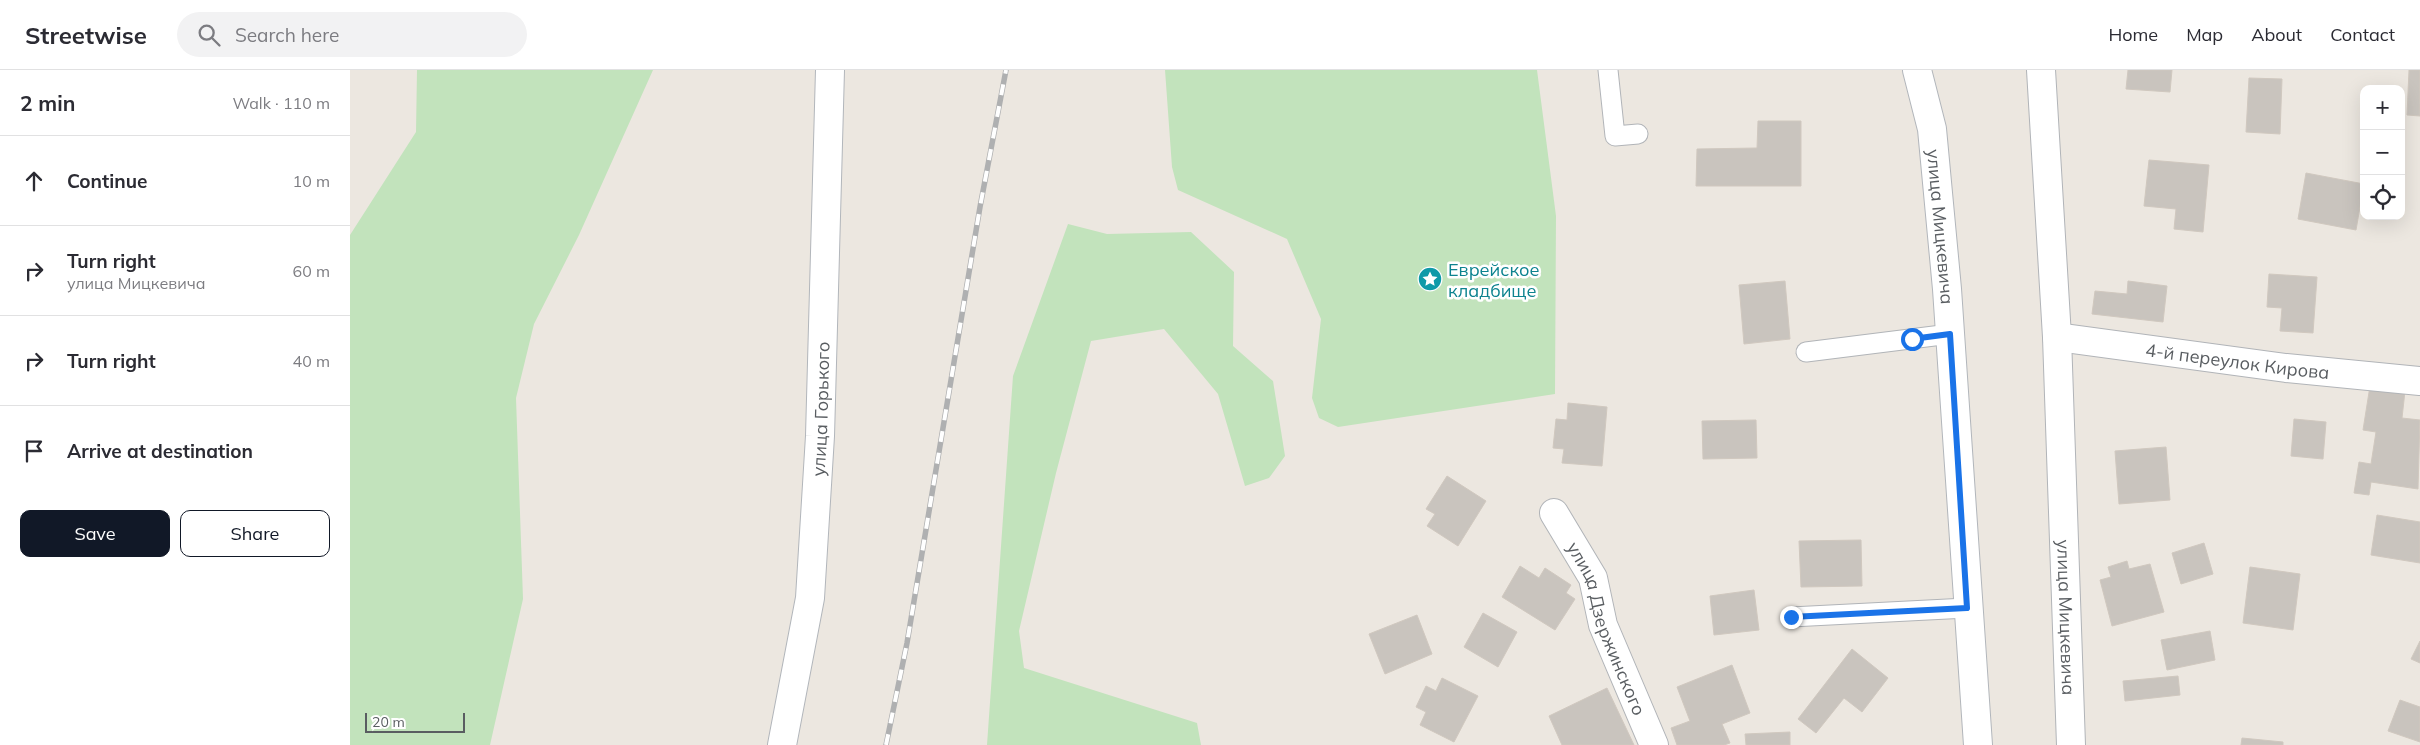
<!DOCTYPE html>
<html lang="en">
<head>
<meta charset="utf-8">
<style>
  :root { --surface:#fff; --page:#f2f2f3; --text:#2b2b33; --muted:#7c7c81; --line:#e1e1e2; --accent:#111827 }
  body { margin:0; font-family:Mulish,sans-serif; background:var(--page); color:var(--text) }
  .controls { position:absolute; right:15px; top:15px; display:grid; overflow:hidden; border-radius:10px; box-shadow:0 5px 20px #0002 }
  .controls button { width:45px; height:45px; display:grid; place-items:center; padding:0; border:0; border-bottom:1px solid var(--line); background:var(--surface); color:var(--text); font:25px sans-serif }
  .scale { position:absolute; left:15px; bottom:12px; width:100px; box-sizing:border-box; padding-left:5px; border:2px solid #595d61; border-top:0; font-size:14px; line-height:18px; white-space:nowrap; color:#595d61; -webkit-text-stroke:4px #fff; paint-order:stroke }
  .stop { position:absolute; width:15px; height:15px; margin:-11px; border:4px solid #1a73e8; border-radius:50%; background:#fff }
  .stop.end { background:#1a73e8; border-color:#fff; box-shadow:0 1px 5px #0008 }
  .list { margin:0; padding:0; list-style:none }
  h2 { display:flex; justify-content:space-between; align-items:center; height:65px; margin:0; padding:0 20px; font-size:21px }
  h2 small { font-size:16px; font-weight:400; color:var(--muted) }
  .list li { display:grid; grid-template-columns:32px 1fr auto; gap:15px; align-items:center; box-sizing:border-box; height:90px; padding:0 20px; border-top:1px solid var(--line) }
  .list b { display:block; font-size:19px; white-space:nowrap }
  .list p { margin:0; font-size:16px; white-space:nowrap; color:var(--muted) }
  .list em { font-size:16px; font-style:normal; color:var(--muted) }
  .actions { display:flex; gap:10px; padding:15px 20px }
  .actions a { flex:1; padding:11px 0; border:1px solid var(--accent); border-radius:10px; text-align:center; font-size:18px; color:var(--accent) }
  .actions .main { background:var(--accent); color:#fff }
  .icon { flex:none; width:28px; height:28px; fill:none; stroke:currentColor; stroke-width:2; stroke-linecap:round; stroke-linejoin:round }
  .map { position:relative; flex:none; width:2070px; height:675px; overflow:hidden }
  header { display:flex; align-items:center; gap:30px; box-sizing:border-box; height:70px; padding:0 25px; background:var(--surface); border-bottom:1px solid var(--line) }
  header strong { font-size:24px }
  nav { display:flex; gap:28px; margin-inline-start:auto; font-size:18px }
  .search { width:350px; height:45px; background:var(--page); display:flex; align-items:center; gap:12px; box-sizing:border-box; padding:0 18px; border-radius:28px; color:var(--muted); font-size:19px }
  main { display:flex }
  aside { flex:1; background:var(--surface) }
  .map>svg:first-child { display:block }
</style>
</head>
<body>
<header>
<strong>Streetwise</strong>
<div class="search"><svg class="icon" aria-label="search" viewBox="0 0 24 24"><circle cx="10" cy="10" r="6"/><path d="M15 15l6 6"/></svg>Search here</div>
<nav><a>Home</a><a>Map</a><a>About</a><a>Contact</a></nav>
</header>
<main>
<aside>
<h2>2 min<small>Walk · 110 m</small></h2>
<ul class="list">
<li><svg class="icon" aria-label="ahead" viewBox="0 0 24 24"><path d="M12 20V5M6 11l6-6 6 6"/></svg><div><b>Continue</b></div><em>10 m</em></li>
<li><svg class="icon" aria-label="right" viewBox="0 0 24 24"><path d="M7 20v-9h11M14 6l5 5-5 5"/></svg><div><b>Turn right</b><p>улица Мицкевича</p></div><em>60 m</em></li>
<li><svg class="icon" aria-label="right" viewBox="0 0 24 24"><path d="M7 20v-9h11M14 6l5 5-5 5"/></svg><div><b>Turn right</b></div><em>40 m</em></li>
<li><svg class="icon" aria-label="arrive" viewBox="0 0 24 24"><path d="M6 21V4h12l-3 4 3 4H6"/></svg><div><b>Arrive at destination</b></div></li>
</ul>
<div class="actions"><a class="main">Save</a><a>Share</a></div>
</aside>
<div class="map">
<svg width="2070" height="675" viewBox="0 0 2070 675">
  <rect width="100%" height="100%" fill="#ece7e0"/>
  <g fill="#c2e3bc">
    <path d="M 67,0 L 303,0 L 229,165 L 184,254 L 166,328 L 173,529 L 140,675 L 0,675 L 0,165 L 66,62 Z"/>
    <path d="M 815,0 L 1187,0 L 1206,146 L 1205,324 L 988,357 L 969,348 L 962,328 L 971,249 L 937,169 L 828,120 L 822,97 Z"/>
    <path d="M 718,154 L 757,164 L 841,162 L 884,202 L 883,276 L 923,311 L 935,386 L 919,408 L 895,416 L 868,324 L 814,259 L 741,271 L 706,403 L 669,561 L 674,598 L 847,653 L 851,675 L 637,675 L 663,306 Z"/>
  </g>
  <g fill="#c9c4be" stroke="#d0c8bf">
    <path d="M 1778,0 L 1822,0 L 1820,22 L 1776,19 Z"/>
    <path d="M 2059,0 L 2070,0 L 2070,46 L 2057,45 Z"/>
    <path d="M 1899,8 L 1932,9 L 1930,64 L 1896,62 Z"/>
    <path d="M 1408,51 L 1451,51 L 1451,116 L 1346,116 L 1347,79 L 1407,78 Z"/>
    <path d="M 1799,90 L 1859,95 L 1853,162 L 1824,159 L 1826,139 L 1794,136 Z"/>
    <path d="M 1956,103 L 2014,114 L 2006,160 L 1948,149 Z"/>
    <path d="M 1919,204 L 1967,207 L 1963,263 L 1930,261 L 1932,238 L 1917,237 Z"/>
    <path d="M 1435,211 L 1440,269 L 1394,274 L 1389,215 Z"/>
    <path d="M 1778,211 L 1817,216 L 1813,252 L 1742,244 L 1745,221 L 1777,224 Z"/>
    <path d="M 2020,316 L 2055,321 L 2052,348 L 2070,350 L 2068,419 L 2021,412 L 2019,425 L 2004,423 L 2009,392 L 2021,394 L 2026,362 L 2013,360 Z"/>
    <path d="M 1218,333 L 1257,337 L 1252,396 L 1212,393 L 1214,379 L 1203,378 L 1206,349 L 1217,350 Z"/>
    <path d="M 1944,349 L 1976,352 L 1973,389 L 1941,386 Z"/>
    <path d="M 1406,350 L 1407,388 L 1353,389 L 1352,351 Z"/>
    <path d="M 1816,377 L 1820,430 L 1769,434 L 1765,381 Z"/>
    <path d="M 1097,406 L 1136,431 L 1108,476 L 1077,456 L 1085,444 L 1076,439 Z"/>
    <path d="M 2027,445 L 2070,452 L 2070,493 L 2021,485 Z"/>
    <path d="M 1511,470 L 1512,516 L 1451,517 L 1449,471 Z"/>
    <path d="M 1854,473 L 1863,504 L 1831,514 L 1822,483 Z"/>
    <path d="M 1777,491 L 1779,499 L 1800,494 L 1814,542 L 1762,556 L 1750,510 L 1761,507 L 1758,497 Z"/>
    <path d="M 1170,496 L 1189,508 L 1195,498 L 1221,515 L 1216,523 L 1225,529 L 1205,560 L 1152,527 Z"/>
    <path d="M 1900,497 L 1950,504 L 1943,560 L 1893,553 Z"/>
    <path d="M 1404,520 L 1409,560 L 1364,565 L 1360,526 Z"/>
    <path d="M 1133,543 L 1167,562 L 1148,597 L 1114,577 Z"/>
    <path d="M 1067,545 L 1082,584 L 1035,604 L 1019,564 Z"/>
    <path d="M 1860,561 L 1865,590 L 1817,600 L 1811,570 Z"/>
    <path d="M 2070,571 L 2070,593 L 2061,589 Z"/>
    <path d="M 1502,579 L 1538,608 L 1512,642 L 1494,628 L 1466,663 L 1448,649 Z"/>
    <path d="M 1382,595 L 1400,643 L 1372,654 L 1380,673 L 1374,675 L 1327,675 L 1321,658 L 1340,651 L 1327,617 Z"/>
    <path d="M 1828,606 L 1830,625 L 1775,631 L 1773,611 Z"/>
    <path d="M 1092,608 L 1128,626 L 1104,672 L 1070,655 L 1076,642 L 1066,637 L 1076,616 L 1086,621 Z"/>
    <path d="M 1257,618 L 1284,675 L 1212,675 L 1199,646 Z"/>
    <path d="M 2050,630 L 2070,637 L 2070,672 L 2038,661 Z"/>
    <path d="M 1440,662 L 1440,675 L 1396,675 L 1395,664 Z"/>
    <path d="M 1892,668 L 1933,672 L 1933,675 L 1891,675 Z"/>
  </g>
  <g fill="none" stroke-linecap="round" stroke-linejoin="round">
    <g stroke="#b1b4b8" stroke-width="21">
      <g id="service">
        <path d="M 1258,0 L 1265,66 L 1288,64"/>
        <path d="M 1456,282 L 1600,264"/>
        <path d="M 1441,547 L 1617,538"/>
      </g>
    </g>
    <g stroke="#b1b4b8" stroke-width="30">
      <g id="minor">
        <path id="s1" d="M 1691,0 L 1707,267 L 1721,675"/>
        <path id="s2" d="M 1707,267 L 1936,298 L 2070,311"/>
        <path id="s3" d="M 1204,443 L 1243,508 L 1253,555 L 1304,675"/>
      </g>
    </g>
    <g stroke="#b2b6bb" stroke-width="30">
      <g id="secondary">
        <path id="s4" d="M 1567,0 L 1582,59 L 1597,219 L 1628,675"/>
        <path id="s5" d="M 432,675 L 460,528 L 470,366 L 480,0"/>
      </g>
    </g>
    <use href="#service" stroke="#fff" stroke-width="19"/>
    <use href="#minor" stroke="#fff" stroke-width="28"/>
    <use href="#secondary" stroke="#fff" stroke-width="28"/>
    <g stroke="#afb0b1" stroke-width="5.5">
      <path id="rail" d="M 536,675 L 557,573 L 630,137 L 656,0"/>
    </g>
    <use href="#rail" stroke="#fff" stroke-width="4" stroke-dasharray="11" stroke-linecap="butt"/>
  </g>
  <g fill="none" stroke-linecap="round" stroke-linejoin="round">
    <path stroke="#1a73e8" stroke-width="6" d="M 1441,547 L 1617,538 L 1600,264 L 1562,269"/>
  </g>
  <defs>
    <g id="sight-disc" transform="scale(1.25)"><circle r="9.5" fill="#0f9aa8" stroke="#fff"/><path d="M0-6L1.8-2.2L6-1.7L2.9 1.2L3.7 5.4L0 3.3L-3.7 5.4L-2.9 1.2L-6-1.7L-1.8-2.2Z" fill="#fff"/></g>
  </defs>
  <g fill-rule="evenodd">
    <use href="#sight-disc" x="1080" y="209"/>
  </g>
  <g text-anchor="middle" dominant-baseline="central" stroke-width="5" stroke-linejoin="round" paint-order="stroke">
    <g font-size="18" fill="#595d61" stroke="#fff">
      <text stroke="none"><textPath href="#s4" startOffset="159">улица Мицкевича</textPath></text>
      <text stroke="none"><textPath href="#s2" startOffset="182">4-й переулок Кирова</textPath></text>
      <text stroke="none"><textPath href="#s5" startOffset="339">улица Горького</textPath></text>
      <text stroke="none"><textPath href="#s1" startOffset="548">улица Мицкевича</textPath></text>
      <text stroke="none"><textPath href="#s3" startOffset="128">улица Дзержинского</textPath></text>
    </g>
    <g font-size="18" fill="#0d838f" stroke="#fff" text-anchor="start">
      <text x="1098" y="199">Еврейское<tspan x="1098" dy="21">кладбище</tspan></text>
    </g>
  </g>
</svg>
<div class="controls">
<button>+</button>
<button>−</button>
<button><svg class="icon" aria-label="locate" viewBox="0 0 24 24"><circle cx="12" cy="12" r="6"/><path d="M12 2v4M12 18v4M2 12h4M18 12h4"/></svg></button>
</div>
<div class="scale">20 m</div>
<div class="stop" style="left:1562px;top:269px"></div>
<div class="stop end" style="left:1441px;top:547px"></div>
</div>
</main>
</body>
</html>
